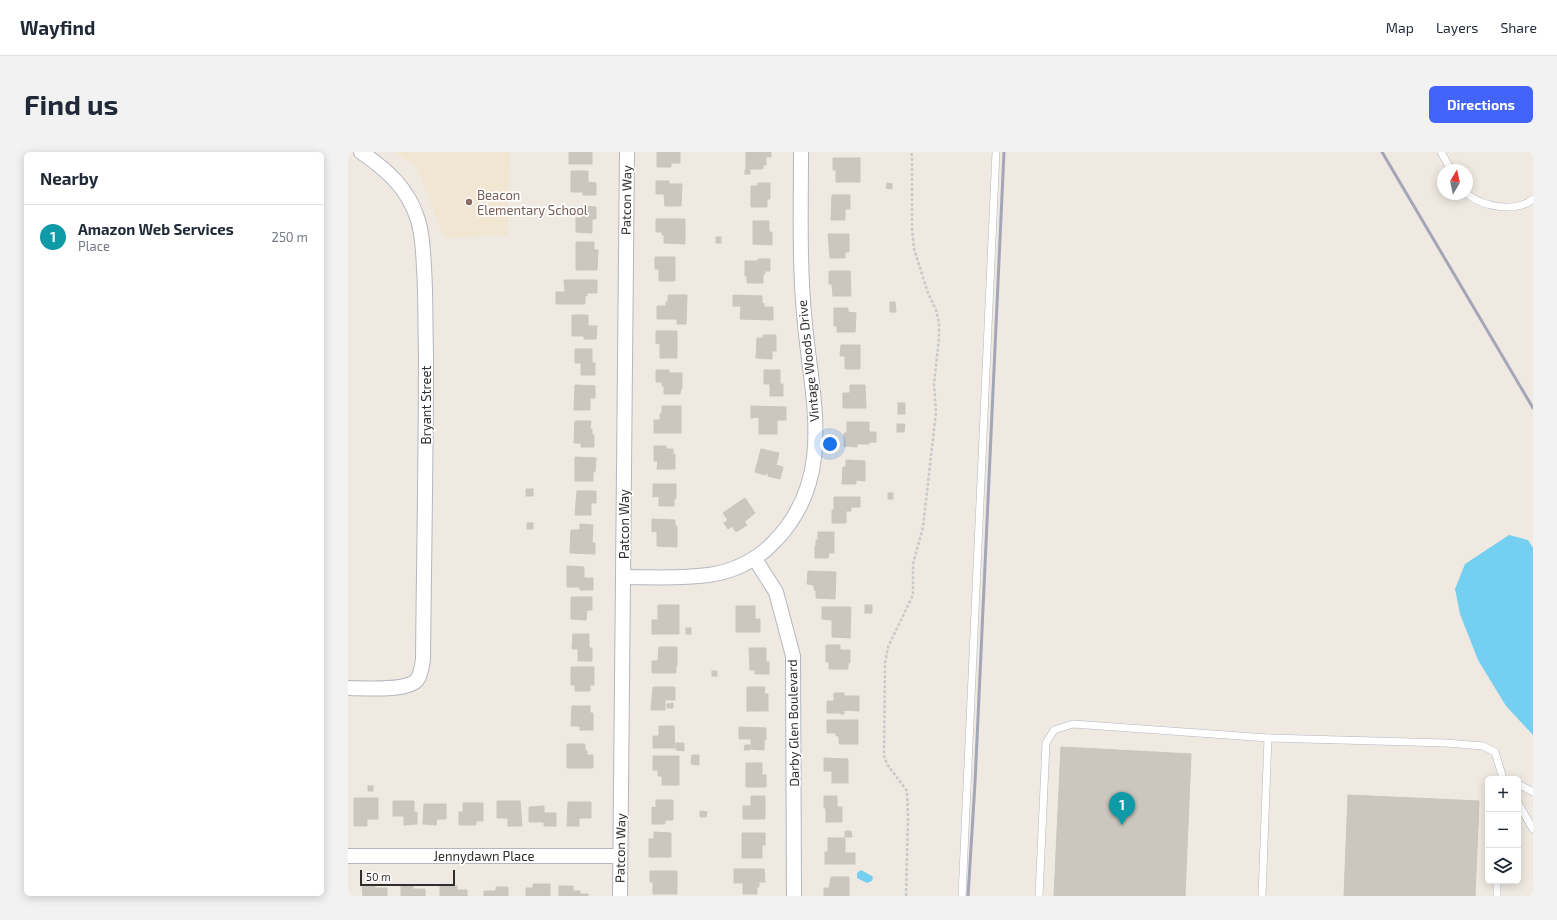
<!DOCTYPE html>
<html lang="en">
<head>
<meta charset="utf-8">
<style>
  :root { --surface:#fff; --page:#f2f2f3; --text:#1f2937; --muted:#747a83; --line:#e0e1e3; --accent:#4264fb }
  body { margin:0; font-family:"Exo 2",sans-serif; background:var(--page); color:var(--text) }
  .controls { position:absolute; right:12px; bottom:12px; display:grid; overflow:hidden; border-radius:6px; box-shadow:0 2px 10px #0003 }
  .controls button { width:36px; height:36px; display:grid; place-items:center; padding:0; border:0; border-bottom:1px solid var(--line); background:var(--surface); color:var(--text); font:20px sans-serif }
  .compass { position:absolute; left:1089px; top:12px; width:36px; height:36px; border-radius:50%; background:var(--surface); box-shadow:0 2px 10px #0003; rotate:9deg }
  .scale { position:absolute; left:12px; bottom:10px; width:95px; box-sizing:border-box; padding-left:4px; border:2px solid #2e2e2e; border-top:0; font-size:11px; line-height:14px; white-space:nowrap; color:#2e2e2e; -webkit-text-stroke:3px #fff; paint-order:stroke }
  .you { position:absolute; left:482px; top:292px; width:14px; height:14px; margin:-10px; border:3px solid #fff; border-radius:50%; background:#1a73e8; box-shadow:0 0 0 6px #1a73e833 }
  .badge { display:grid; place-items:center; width:26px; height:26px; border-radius:50%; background:var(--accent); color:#fff; font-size:13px; font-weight:700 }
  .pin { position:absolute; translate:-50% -33px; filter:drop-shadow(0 1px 2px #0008) }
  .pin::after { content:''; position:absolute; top:21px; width:14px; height:12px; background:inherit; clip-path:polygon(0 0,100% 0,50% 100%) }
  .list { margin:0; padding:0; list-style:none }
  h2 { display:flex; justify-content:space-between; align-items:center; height:52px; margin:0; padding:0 16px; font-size:17px }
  h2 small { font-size:13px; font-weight:400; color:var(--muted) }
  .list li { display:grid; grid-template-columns:26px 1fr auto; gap:12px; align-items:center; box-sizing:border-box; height:64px; padding:0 16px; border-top:1px solid var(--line) }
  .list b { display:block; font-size:15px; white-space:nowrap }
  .list p { margin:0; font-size:13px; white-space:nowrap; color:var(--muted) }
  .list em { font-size:13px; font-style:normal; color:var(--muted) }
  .icon { flex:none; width:22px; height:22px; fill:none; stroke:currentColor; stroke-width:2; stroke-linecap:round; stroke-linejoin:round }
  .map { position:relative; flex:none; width:1185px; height:744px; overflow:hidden; border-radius:6px }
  header { display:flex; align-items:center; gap:24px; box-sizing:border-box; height:56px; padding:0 20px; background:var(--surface); border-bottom:1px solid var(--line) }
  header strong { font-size:19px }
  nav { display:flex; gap:22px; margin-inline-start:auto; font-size:14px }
  .intro { display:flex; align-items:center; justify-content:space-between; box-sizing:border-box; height:96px; padding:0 24px }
  h1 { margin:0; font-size:28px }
  .button { padding:10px 18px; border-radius:6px; background:var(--accent); color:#fff; font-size:14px; font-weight:700 }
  main { display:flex; gap:24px; padding:0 24px }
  aside { flex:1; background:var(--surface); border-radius:6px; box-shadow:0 2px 10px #0003 }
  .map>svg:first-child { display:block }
</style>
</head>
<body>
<header>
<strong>Wayfind</strong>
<nav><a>Map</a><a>Layers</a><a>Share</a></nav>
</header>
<div class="intro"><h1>Find us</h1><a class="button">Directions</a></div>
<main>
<aside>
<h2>Nearby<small></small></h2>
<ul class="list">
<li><span class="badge" style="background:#0f9aa8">1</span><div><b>Amazon Web Services</b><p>Place</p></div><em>250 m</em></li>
</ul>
</aside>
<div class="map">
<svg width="1185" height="744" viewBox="0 0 1185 744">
  <rect width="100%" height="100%" fill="#efe9e1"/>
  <path fill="#f0e6d1" d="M 47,0 L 161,0 L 160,83 L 96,86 L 69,16 Z"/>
  <g fill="#75cff0">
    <path d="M 1161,383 L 1180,388 L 1185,396 L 1185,583 L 1158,554 L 1130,508 L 1112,462 L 1107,437 L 1117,412 Z"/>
    <path d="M 513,718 L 524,724 L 525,726 L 524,729 L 519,731 L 509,726 L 509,721 Z"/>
  </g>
  <g fill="#cbc7bf" stroke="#cbc5ba">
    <rect x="221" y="0" width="23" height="12"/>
    <path d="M 309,0 L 332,0 L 332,11 L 323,11 L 323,15 L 309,15 Z"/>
    <path d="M 398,0 L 423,0 L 423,5 L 418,5 L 418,13 L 415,13 L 415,17 L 398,17 Z"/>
    <path d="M 485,6 L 512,6 L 512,30 L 488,30 L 488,18 L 485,18 Z"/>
    <rect x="397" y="18" width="5" height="4"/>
    <path d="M 223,19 L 240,19 L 240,30 L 248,31 L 248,43 L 235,43 L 235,40 L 223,40 Z"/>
    <path d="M 308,29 L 321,29 L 321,32 L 334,32 L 333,54 L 317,54 L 316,42 L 308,42 Z"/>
    <path d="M 410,31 L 422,31 L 422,47 L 419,47 L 419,55 L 403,55 L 403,34 L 409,34 Z"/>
    <path d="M 539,31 L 544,32 L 544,37 L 538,36 Z"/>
    <path d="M 484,43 L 502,43 L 502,57 L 497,57 L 497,68 L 483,68 Z"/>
    <path d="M 234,54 L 248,55 L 248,67 L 244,67 L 244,81 L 228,80 L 228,66 L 234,66 Z"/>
    <path d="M 230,56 L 234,56 L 234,63 L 229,62 Z"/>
    <path d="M 308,67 L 337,67 L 337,92 L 316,91 L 316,83 L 314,83 L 314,80 L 308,80 Z"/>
    <path d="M 405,69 L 421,69 L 421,80 L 424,80 L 424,93 L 405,92 Z"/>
    <path d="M 480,82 L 501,82 L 501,100 L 497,100 L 497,106 L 482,106 Z"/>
    <rect x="368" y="85" width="5" height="6"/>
    <path d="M 228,90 L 246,90 L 246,98 L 250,98 L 249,118 L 228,118 Z"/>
    <path d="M 307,105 L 327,105 L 327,129 L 311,129 L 311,117 L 307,117 Z"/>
    <path d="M 410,107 L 422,107 L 422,119 L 417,119 L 417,122 L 415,122 L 415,131 L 399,131 L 399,124 L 397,124 L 397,109 L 410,109 Z"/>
    <path d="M 481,119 L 502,119 L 503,144 L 485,144 L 484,132 L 481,132 Z"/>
    <path d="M 216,128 L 249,128 L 249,141 L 239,141 L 239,144 L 237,144 L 237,152 L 208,152 L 208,140 L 217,140 Z"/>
    <path d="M 320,143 L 339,143 L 338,172 L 329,172 L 329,167 L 309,167 L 309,154 L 318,154 L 318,150 L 320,150 Z"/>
    <path d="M 385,143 L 414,144 L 414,152 L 416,151 L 416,155 L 425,155 L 425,168 L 392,167 L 393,154 L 385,154 Z"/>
    <path d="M 542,150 L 547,150 L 548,160 L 542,160 Z"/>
    <path d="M 486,156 L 500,156 L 500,160 L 508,161 L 507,180 L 489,180 L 489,174 L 486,174 Z"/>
    <path d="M 224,163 L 240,163 L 240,174 L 249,174 L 248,187 L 236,187 L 236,184 L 224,184 Z"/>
    <path d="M 308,179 L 329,179 L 329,206 L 312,206 L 312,192 L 308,191 Z"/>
    <path d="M 415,183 L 428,183 L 428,199 L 424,199 L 424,207 L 408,206 L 409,186 L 415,186 Z"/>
    <path d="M 493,193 L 512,193 L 512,217 L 497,217 L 497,204 L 492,204 Z"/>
    <path d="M 227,197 L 244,197 L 244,211 L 247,211 L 247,223 L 233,223 L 233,211 L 227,211 Z"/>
    <path d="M 308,218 L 321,218 L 321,221 L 334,221 L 334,237 L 333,237 L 332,242 L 316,242 L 316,234 L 314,234 L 314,230 L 308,230 Z"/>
    <path d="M 416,218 L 432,218 L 432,232 L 435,232 L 435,244 L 422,244 L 422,232 L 416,232 Z"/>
    <path d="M 227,233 L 247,234 L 247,246 L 242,246 L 242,258 L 226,258 Z"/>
    <path d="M 502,233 L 517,233 L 518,256 L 495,256 L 495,241 L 502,241 Z"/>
    <rect x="550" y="251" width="7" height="11"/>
    <path d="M 314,254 L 333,254 L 333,281 L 306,281 L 306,268 L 312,268 L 312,262 L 314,262 Z"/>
    <path d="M 403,254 L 438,255 L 438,268 L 429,268 L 429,282 L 411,282 L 411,265 L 403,266 Z"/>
    <path d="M 227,269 L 243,269 L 242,277 L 244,277 L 244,283 L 246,283 L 246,295 L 233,295 L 233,291 L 226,291 Z"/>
    <path d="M 499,270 L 521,270 L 521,280 L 528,280 L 528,290 L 521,290 L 521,292 L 509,292 L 509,295 L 496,294 L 496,281 L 499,281 Z"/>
    <path d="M 549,272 L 557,272 L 556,280 L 549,280 Z"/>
    <path d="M 306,294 L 318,294 L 318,297 L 325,297 L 325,303 L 327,302 L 327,317 L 309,317 L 310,309 L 306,309 Z"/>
    <path d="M 413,297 L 431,301 L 428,313 L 435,315 L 432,327 L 420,324 L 420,321 L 418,321 L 417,323 L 407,320 Z"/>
    <path d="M 227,305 L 248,306 L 247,320 L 245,320 L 245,329 L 227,329 Z"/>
    <path d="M 498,308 L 517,309 L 517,329 L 508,328 L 508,332 L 494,332 L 495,315 L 498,315 Z"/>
    <path d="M 305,332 L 328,332 L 328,347 L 326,347 L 326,354 L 311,354 L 311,344 L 305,345 Z"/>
    <rect x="178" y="337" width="7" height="7"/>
    <path d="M 229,339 L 248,339 L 248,351 L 243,351 L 243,363 L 227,363 Z"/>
    <rect x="540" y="341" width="5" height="6"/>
    <path d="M 486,345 L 512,345 L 512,355 L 503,355 L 503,359 L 498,359 L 498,371 L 484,371 L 484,358 L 486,359 Z"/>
    <path d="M 397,346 L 407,361 L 396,370 L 399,373 L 388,380 L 375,361 Z"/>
    <path d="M 304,367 L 327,368 L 327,374 L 329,374 L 329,395 L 309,394 L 309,379 L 304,380 Z"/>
    <path d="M 380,368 L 384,374 L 380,377 L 376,371 Z"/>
    <rect x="179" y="371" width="6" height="6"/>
    <path d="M 232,372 L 245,373 L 244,391 L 247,391 L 247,402 L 222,401 L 223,378 L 232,378 Z"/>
    <path d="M 470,380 L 486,380 L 486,401 L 481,401 L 480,406 L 467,406 L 467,394 L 468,393 L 468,388 L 470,388 Z"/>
    <path d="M 219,414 L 236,415 L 236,426 L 245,426 L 245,438 L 232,438 L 232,435 L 219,435 Z"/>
    <path d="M 460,419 L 488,420 L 487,447 L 468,446 L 468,438 L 466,438 L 466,433 L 459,432 Z"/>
    <path d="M 223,445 L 244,445 L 244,458 L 239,458 L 238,468 L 223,467 Z"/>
    <path d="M 310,453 L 331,453 L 331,482 L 304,482 L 304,468 L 310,468 Z"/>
    <rect x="517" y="453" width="7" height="8"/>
    <path d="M 388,454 L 407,454 L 407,467 L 412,467 L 412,480 L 388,480 Z"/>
    <path d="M 474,455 L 503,455 L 502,486 L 484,485 L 484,468 L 474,467 Z"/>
    <rect x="338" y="476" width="5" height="6"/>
    <path d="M 225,482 L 241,482 L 241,496 L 244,496 L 244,509 L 230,509 L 230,497 L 224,497 Z"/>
    <path d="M 478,493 L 492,493 L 492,498 L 502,498 L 502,511 L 500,511 L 500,517 L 481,517 L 481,510 L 478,510 Z"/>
    <path d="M 311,495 L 329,495 L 329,514 L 328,514 L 328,521 L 304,521 L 304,509 L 310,509 Z"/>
    <path d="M 401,496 L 418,496 L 418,510 L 421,510 L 421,522 L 407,522 L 407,518 L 402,518 Z"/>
    <path d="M 223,515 L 246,515 L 246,533 L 242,533 L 242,539 L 227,539 L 227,533 L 223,533 Z"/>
    <rect x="364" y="519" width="5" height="5"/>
    <path d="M 305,535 L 327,535 L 327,548 L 317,548 L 317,558 L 303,558 Z"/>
    <path d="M 399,535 L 417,535 L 416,542 L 420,542 L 420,559 L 407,559 L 407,554 L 399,554 Z"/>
    <path d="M 486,541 L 496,541 L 496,544 L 511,544 L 511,559 L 492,558 L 492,561 L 479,561 L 479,549 L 486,549 Z"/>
    <path d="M 325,551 L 325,556 L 319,556 L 319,552 Z"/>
    <path d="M 224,554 L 242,554 L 242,561 L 245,561 L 245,578 L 232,578 L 232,574 L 223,574 Z"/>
    <rect x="399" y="554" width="8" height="5"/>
    <path d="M 492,558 L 496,559 L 496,562 L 492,562 Z"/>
    <path d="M 479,568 L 510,568 L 510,592 L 491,592 L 491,584 L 488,584 L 488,581 L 479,581 Z"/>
    <path d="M 311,574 L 326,574 L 327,596 L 305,596 L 305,584 L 311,584 Z"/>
    <path d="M 391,575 L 418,576 L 418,588 L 416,588 L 416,598 L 403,597 L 403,587 L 391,587 Z"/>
    <path d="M 328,591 L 336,591 L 336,599 L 328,598 Z"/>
    <path d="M 219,592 L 237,592 L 237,598 L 239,599 L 239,603 L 245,603 L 245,616 L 219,616 Z"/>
    <path d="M 397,593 L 402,593 L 402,598 L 396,598 Z"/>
    <path d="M 713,595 L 843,602 L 837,744 L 706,744 Z"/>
    <path d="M 344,603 L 351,603 L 351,613 L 343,612 Z"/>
    <path d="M 305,604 L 331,604 L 331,633 L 314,633 L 314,624 L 310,624 L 310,618 L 305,618 Z"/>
    <path d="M 476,606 L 500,607 L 500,631 L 484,631 L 484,619 L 476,619 Z"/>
    <path d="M 398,611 L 414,611 L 414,623 L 418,623 L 418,635 L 398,635 Z"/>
    <rect x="20" y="634" width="5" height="5"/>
    <path d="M 1000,643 L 1131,649 L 1127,744 L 996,744 Z"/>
    <path d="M 403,644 L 417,644 L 417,667 L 395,667 L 395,654 L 403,654 Z"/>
    <path d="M 476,644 L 489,644 L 489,655 L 494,655 L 494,670 L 478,670 L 478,656 L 476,656 Z"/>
    <path d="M 6,646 L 30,646 L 30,667 L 19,667 L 19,674 L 6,674 Z"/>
    <path d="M 308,648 L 325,648 L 325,668 L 317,668 L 317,672 L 304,672 L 304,655 L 308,656 Z"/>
    <path d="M 45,649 L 66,649 L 66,660 L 69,660 L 69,672 L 56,673 L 56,664 L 45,664 Z"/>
    <path d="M 149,649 L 172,649 L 174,674 L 160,674 L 160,666 L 149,666 Z"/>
    <path d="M 220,650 L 243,650 L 243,666 L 231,666 L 231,674 L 219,674 Z"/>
    <path d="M 115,651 L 135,651 L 135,669 L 128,669 L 128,673 L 111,673 L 111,660 L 115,660 Z"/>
    <path d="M 76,652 L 98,652 L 98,667 L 89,667 L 88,673 L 75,672 Z"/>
    <path d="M 196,654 L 196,661 L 208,661 L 208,674 L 196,674 L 196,670 L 181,670 L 181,655 Z"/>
    <path d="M 352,659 L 359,660 L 358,665 L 352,665 Z"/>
    <path d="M 497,679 L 503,679 L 504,685 L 497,685 Z"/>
    <path d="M 306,680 L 323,681 L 323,705 L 301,705 L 301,687 L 306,687 Z"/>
    <path d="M 394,681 L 417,681 L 417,693 L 414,693 L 414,706 L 394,706 Z"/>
    <path d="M 480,686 L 497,686 L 497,701 L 507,701 L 507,712 L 477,712 L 477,700 L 480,700 Z"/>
    <path d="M 386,717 L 416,717 L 417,730 L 411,730 L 411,735 L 409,735 L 409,742 L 395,742 L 395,731 L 386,731 Z"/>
    <path d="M 302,719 L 329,719 L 329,742 L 305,742 L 305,730 L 302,730 Z"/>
    <path d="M 483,725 L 501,725 L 501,744 L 476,744 L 476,736 L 481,736 Z"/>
    <path d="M 185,732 L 202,732 L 202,744 L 178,744 L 178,736 L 185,736 Z"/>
    <path d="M 14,733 L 27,733 L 27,736 L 39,736 L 39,744 L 15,744 Z"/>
    <path d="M 53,733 L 65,733 L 65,737 L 77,737 L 77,744 L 53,744 Z"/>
    <path d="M 92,734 L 109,734 L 109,738 L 119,738 L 119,744 L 92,744 Z"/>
    <path d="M 211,734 L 225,734 L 225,739 L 232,739 L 232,742 L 240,742 L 240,744 L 211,744 Z"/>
    <path d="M 148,735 L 160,735 L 160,744 L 136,744 L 136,739 L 148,739 Z"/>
  </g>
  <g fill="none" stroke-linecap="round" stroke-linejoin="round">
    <g stroke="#b4b7c1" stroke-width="8">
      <g id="lane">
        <path d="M 1093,0 L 1103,18"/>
        <path d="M 1119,42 C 1135,55 1168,61 1185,47"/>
        <path d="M 1170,632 L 1185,640"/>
        <path d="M 1170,651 L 1185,677"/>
        <path d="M 614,744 L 648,0"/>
        <path d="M 691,744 L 698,591 L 706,578 L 725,572 L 920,586"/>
        <path d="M 914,744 L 920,586 L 1098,591 L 1135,594 L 1147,600 L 1154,623 L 1154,627"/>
        <path d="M 1149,744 L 1149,729"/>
      </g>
    </g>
    <g stroke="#b4b7c1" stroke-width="16">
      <g id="street">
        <path d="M 407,407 L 428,440 L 445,504 L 446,744"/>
        <path d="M 276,425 C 303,425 332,427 360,423 C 385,420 409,408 426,390 C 488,327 464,249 457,172 C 451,115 453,58 453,0"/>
        <path d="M 0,536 C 15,536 58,540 69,528 C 73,523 74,514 75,507 C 76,405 78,303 78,201 C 77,173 78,144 76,116 C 75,100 75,84 70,68 C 60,36 39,18 13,0"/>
        <path d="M 0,704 L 272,704"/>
        <path d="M 272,744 L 279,0"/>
      </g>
    </g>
    <path stroke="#c9c9c9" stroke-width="2.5" stroke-dasharray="3 2" stroke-linecap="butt" d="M 558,744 L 560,666 L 559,639 L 539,612 L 536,604 L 537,511 L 540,495 L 565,443 L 565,412 L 575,375 L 588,260 L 586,232 L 591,186 L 591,171 L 588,158 L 580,141 L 566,97 L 564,77 L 564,4 L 563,0"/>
    <use href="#lane" stroke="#fff" stroke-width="7"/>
    <use href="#street" stroke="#fff" stroke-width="14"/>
    <g stroke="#a3a6b8" stroke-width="3">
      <path d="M 1034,0 L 1185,256"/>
      <path d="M 620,744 L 627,631 L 656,0"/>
    </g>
  </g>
  <circle fill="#8d6e63" stroke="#fff" stroke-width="1.5" cx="121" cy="50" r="4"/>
  <g text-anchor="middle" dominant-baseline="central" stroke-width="3.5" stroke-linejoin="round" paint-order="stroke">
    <g font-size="13" fill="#785e54" stroke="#fff" text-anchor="start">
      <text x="129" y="43">Beacon<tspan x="129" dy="15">Elementary School</tspan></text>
    </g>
    <g font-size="13" fill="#2e2e2e" stroke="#fff">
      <text transform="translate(278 48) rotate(-89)">Patcon Way</text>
      <text transform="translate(460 209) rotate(-96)">Vintage Woods Drive</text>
      <text transform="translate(78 253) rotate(-90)">Bryant Street</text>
      <text transform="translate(276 372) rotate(-90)">Patcon Way</text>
      <text transform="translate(445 571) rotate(-91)">Darby Glen Boulevard</text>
      <text transform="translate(272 696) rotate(-89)">Patcon Way</text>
      <text x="136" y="704">Jennydawn Place</text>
    </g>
  </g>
</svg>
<div class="controls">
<button>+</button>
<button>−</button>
<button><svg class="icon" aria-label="layers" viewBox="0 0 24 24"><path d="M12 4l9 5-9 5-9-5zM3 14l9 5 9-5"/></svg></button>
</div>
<svg class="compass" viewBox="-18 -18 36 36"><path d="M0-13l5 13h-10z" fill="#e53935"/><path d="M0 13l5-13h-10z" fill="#747a83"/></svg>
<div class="scale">50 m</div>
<div class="you"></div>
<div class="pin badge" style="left:774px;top:673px;background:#0f9aa8">1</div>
</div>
</main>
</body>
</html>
